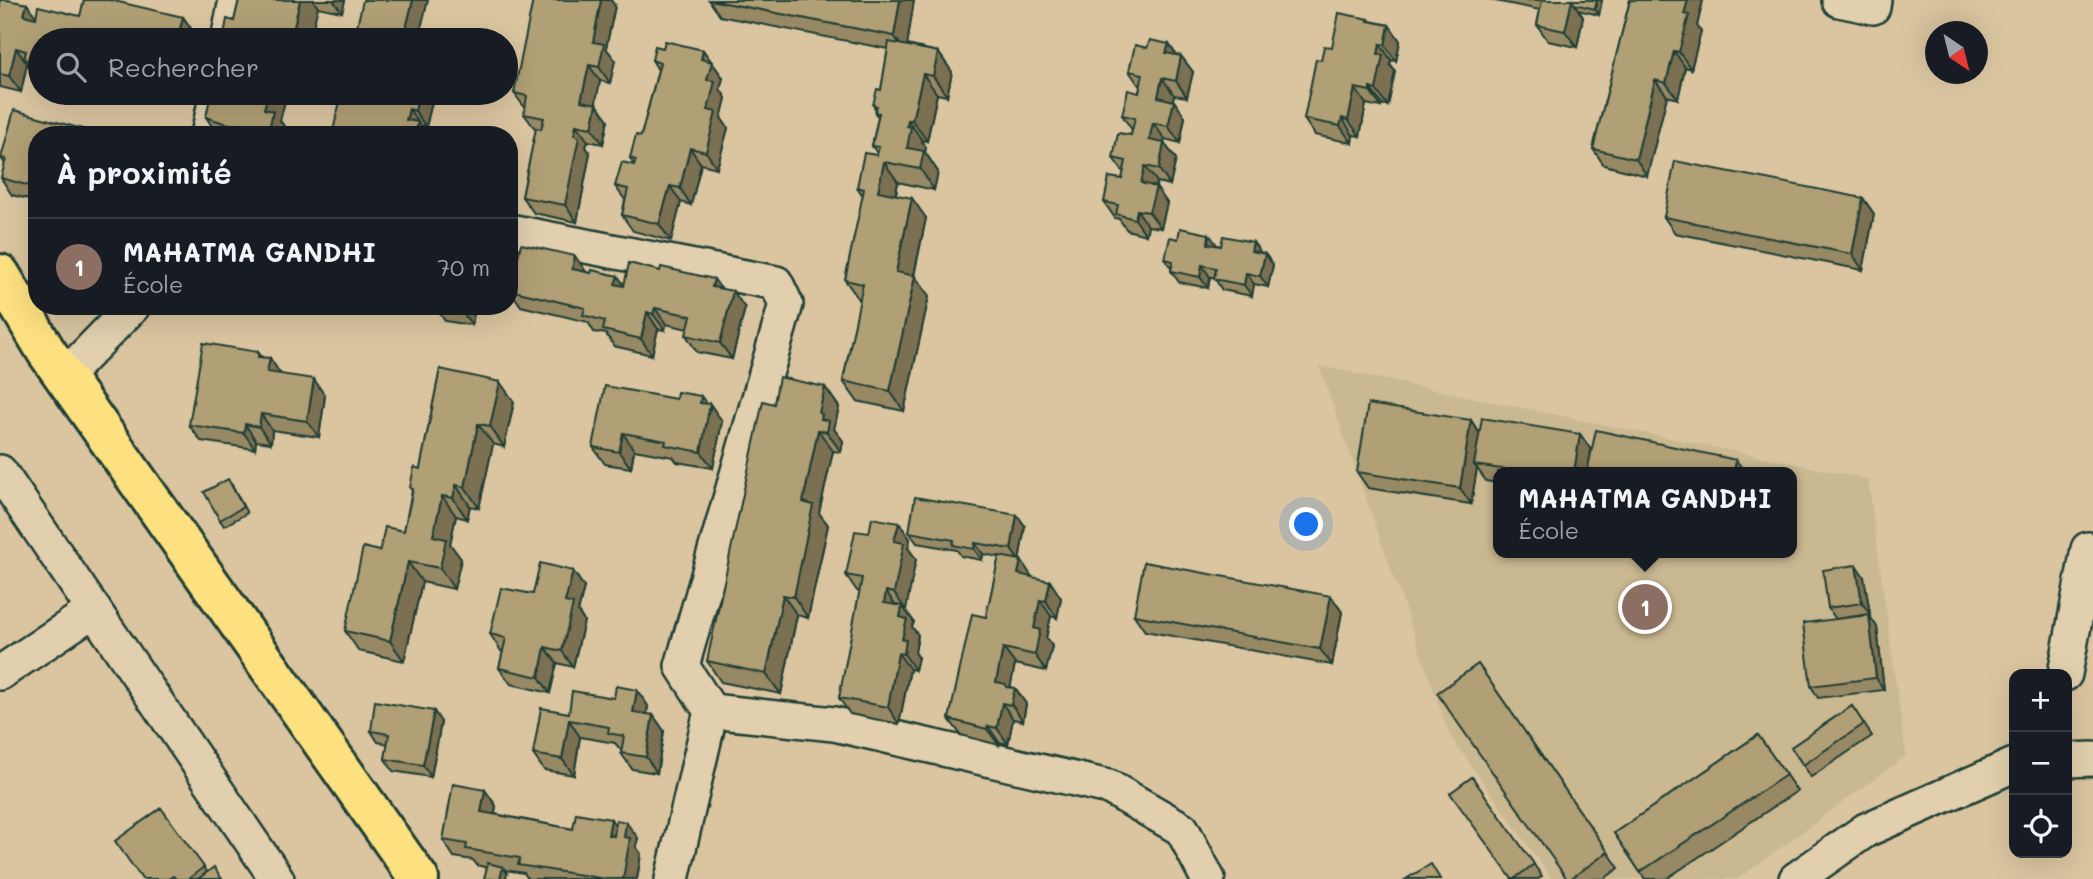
<!DOCTYPE html>
<html lang="fr">
<head>
<meta charset="utf-8">
<style>
  :root { --surface:#171b24; --page:#20242c; --text:#f1f3f6; --muted:#9ea1a6; --line:#363941; --accent:#92a19f }
  body { margin:0; font-family:Mali,sans-serif; background:var(--page); color:var(--text) }
  .controls { position:absolute; right:21px; bottom:21px; display:grid; overflow:hidden; border-radius:14px; box-shadow:0 7px 28px #0002 }
  .controls button { width:63px; height:63px; display:grid; place-items:center; padding:0; border:0; border-bottom:2px solid var(--line); background:var(--surface); color:var(--text); font:35px sans-serif }
  .compass { position:absolute; left:1925px; top:21px; width:63px; height:63px; border-radius:50%; background:var(--surface); box-shadow:0 7px 28px #0002; rotate:145deg }
  .you { position:absolute; left:1307px; top:525px; width:24px; height:24px; margin:-18px; border:5px solid #fff; border-radius:50%; background:#1a73e8; box-shadow:0 0 0 10px #1a73e833 }
  .badge { display:grid; place-items:center; width:46px; height:46px; border-radius:50%; background:var(--accent); color:#fff; font-size:23px; font-weight:700 }
  .pin { position:absolute; translate:-50% -50%; border:4px solid #fff; box-shadow:0 2px 7px #0006 }
  .popup { position:absolute; left:1493px; top:467px; width:304px; height:91px; box-sizing:border-box; display:grid; place-content:center; border-radius:14px; background:var(--surface); filter:drop-shadow(0 2px 5px #0005); font-size:23px; white-space:nowrap; color:var(--muted) }
  .popup b { font-size:26px; color:var(--text) }
  .popup::after { content:''; position:absolute; left:50%; top:100%; margin-left:-14px; border:14px solid transparent; border-top-color:var(--surface) }
  .list { margin:0; padding:0; list-style:none }
  h2 { display:flex; justify-content:space-between; align-items:center; height:91px; margin:0; padding:0 28px; font-size:30px }
  h2 small { font-size:23px; font-weight:400; color:var(--muted) }
  .list li { display:grid; grid-template-columns:46px 1fr auto; gap:21px; align-items:center; box-sizing:border-box; height:98px; padding:0 28px; border-top:2px solid var(--line) }
  .list b { display:block; font-size:26px; white-space:nowrap }
  .list p { margin:0; font-size:23px; white-space:nowrap; color:var(--muted) }
  .list em { font-size:23px; font-style:normal; color:var(--muted) }
  .icon { flex:none; width:38px; height:38px; fill:none; stroke:currentColor; stroke-width:2; stroke-linecap:round; stroke-linejoin:round }
  .map { position:relative; flex:none; width:2093px; height:879px; overflow:hidden }
  .search { position:absolute; background:var(--surface); box-shadow:0 7px 28px #0002; left:28px; top:28px; width:490px; height:77px; display:flex; align-items:center; gap:18px; box-sizing:border-box; padding:0 24px; border-radius:38px; color:var(--muted); font-size:26px }
  .panel { position:absolute; background:var(--surface); box-shadow:0 7px 28px #0002; left:28px; top:126px; width:490px; height:189px; border-radius:28px }
  .map>svg:first-child { display:block }
</style>
</head>
<body>
<div class="map">
<svg width="2093" height="879" viewBox="0 0 2093 879">
  <rect width="100%" height="100%" fill="#dac5a0"/>
  <filter id="ink" filterUnits="userSpaceOnUse"><feTurbulence type="fractalNoise" baseFrequency=".0143" numOctaves="2"/><feDisplacementMap in="SourceGraphic" scale="14" xChannelSelector="R" yChannelSelector="G"/><feConvolveMatrix kernelMatrix="1 2 1 2 8 2 1 2 1" color-interpolation-filters="sRGB"/></filter>
  <g filter="url(#ink)">
    <path fill="#cab891" fill-rule="evenodd" d="M 1319,366 L 1868,479 L 1906,756 L 1738,879 L 1552,879 L 1450,736 ZM 1498,472 L 1792,472 L 1792,553 L 1498,553 Z"/>
    <g fill="none" stroke-linecap="round" stroke-linejoin="round">
      <g stroke="#1f3d34" stroke-width="38">
        <g id="minor">
          <path d="M 1839,0 L 1873,7 L 1874,0"/>
          <path d="M 228,40 L 236,0"/>
          <path d="M 208,135 L 217,93"/>
          <path d="M 509,231 L 776,283 L 786,304 L 682,666 L 711,711 L 672,879"/>
          <path d="M 64,377 L 133,306"/>
          <path d="M 0,472 L 277,879"/>
          <path d="M 0,673 L 94,610"/>
          <path d="M 2065,674 L 2088,549"/>
          <path d="M 711,711 L 834,724 L 1109,787 L 1182,829 L 1208,879"/>
          <path d="M 2067,760 L 2093,759"/>
          <path d="M 1796,879 L 1866,830 L 2014,765"/>
        </g>
      </g>
      <g stroke="#1f3d34" stroke-width="44">
        <path id="major" d="M 0,274 L 46,351 L 419,879"/>
      </g>
      <use href="#minor" stroke="#e1cfad" stroke-width="33"/>
      <use href="#major" stroke="#fde080" stroke-width="38"/>
    </g>
    <g fill="#988965" stroke="#1f3d34" stroke-width="2">
      <path d="M 0,0 L 27,4 L 36,17 L 183,17 L 194,33 L 40,40 L 40,76 L 35,75 L 27,64 L 21,92 L 0,87 Z"/>
      <path d="M 239,0 L 345,0 L 342,12 L 318,7 L 234,21 Z"/>
      <path d="M 709,0 L 914,0 L 907,45 L 938,52 L 952,72 L 947,96 L 937,94 L 927,141 L 922,140 L 922,142 L 926,147 L 925,152 L 938,172 L 934,190 L 898,182 L 896,195 L 926,218 L 914,276 L 929,296 L 904,411 L 857,401 L 843,381 L 860,301 L 845,280 L 863,196 L 857,187 L 877,155 L 877,153 L 872,146 L 878,117 L 875,113 L 876,110 L 873,105 L 881,90 L 888,49 L 720,16 Z"/>
      <path d="M 1490,0 L 1571,0 L 1573,2 L 1602,0 L 1599,15 L 1578,10 L 1583,17 L 1577,47 L 1548,41 L 1537,25 L 1540,10 Z"/>
      <path d="M 1630,0 L 1703,0 L 1697,26 L 1701,31 L 1691,69 L 1685,67 L 1678,99 L 1667,96 L 1647,176 L 1604,165 L 1593,149 Z"/>
      <path d="M 615,6 L 606,48 L 615,60 L 610,83 L 600,81 L 595,103 L 608,120 L 603,144 L 588,141 L 586,147 L 590,153 L 577,222 L 534,213 L 522,197 L 536,130 L 524,114 L 525,108 L 514,93 Z"/>
      <path d="M 1369,19 L 1370,21 L 1389,25 L 1400,41 L 1396,61 L 1391,60 L 1390,65 L 1395,71 L 1388,106 L 1382,104 L 1381,107 L 1366,104 L 1360,136 L 1353,135 L 1352,143 L 1315,135 L 1304,119 L 1321,60 L 1332,47 Z"/>
      <path d="M 663,48 L 703,50 L 723,78 L 720,89 L 726,98 L 721,118 L 728,128 L 717,168 L 701,164 L 691,205 L 681,202 L 671,241 L 633,231 L 622,215 L 625,200 L 615,186 L 634,165 L 630,158 L 641,136 L 658,70 L 652,60 Z"/>
      <path d="M 1176,55 L 1181,56 L 1193,72 L 1187,97 L 1174,95 L 1172,101 L 1174,101 L 1185,117 L 1180,143 L 1165,139 L 1164,143 L 1176,159 L 1170,185 L 1157,182 L 1155,187 L 1167,203 L 1161,228 L 1148,226 L 1146,235 L 1127,230 L 1119,219 L 1115,218 L 1104,202 L 1122,179 L 1124,173 L 1113,158 L 1131,135 L 1132,130 L 1122,115 L 1139,93 L 1140,87 L 1129,71 Z"/>
      <path d="M 434,93 L 426,127 L 420,125 L 332,135 Z"/>
      <path d="M 206,117 L 280,121 L 288,131 L 287,135 L 218,135 Z"/>
      <path d="M 37,135 L 37,201 L 12,195 L 1,178 L 5,164 L 1,158 Z"/>
      <path d="M 1863,198 L 1874,214 L 1863,270 L 1675,233 L 1664,217 Z"/>
      <path d="M 1217,245 L 1265,254 L 1273,265 L 1268,287 L 1254,284 L 1252,296 L 1222,290 L 1214,277 L 1210,277 L 1208,288 L 1179,282 L 1171,271 L 1171,268 L 1165,259 Z"/>
      <path d="M 516,251 L 511,285 L 586,272 L 624,285 L 721,288 L 745,308 L 732,359 L 697,352 L 686,335 L 688,329 L 666,324 L 665,330 L 658,329 L 652,355 L 614,346 L 606,334 L 594,332 L 588,322 L 521,306 L 510,290 Z"/>
      <path d="M 435,306 L 475,306 L 472,325 L 445,321 Z"/>
      <path d="M 258,352 L 262,357 L 281,374 L 325,396 L 319,437 L 272,430 L 271,443 L 256,441 L 255,449 L 201,441 L 189,425 Z"/>
      <path d="M 440,369 L 514,402 L 504,447 L 493,444 L 479,508 L 470,506 L 467,519 L 456,516 L 450,544 L 461,559 L 454,589 L 422,582 L 404,661 L 359,651 L 345,631 L 380,551 L 404,531 L 412,491 L 410,488 L 420,469 Z"/>
      <path d="M 825,387 L 839,407 L 834,429 L 843,441 L 841,452 L 833,451 L 819,513 L 828,525 L 808,618 L 797,615 L 781,694 L 721,682 L 707,661 Z"/>
      <path d="M 676,399 L 707,404 L 722,421 L 713,468 L 677,462 L 673,457 L 634,450 L 631,468 L 605,464 L 593,447 Z"/>
      <path d="M 1480,433 L 1580,434 L 1591,450 L 1589,466 L 1745,472 L 1498,472 L 1498,483 L 1486,481 L 1477,468 L 1471,504 L 1368,488 L 1357,472 Z"/>
      <path d="M 232,485 L 247,513 L 224,526 L 220,520 Z"/>
      <path d="M 1017,515 L 1025,526 L 1019,560 L 1032,577 L 1061,598 L 1057,618 L 1051,616 L 1046,638 L 1052,646 L 1046,671 L 1015,664 L 1010,687 L 1015,688 L 1026,704 L 1023,721 L 1013,719 L 1008,744 L 999,742 L 999,745 L 961,735 L 949,719 L 986,617 L 999,557 L 983,554 L 982,560 L 961,556 L 957,550 L 917,543 L 909,532 Z"/>
      <path d="M 899,523 L 910,539 L 908,548 L 916,559 L 905,609 L 914,622 L 912,627 L 918,635 L 915,652 L 918,657 L 915,670 L 910,669 L 899,724 L 850,714 L 839,698 L 860,592 L 857,591 L 846,575 L 869,533 Z"/>
      <path d="M 1856,565 L 1864,577 L 1870,614 L 1836,619 L 1828,608 Z"/>
      <path d="M 573,571 L 584,587 L 578,612 L 584,621 L 573,667 L 557,663 L 550,693 L 511,684 L 499,668 L 503,651 L 501,651 L 490,634 L 533,594 Z"/>
      <path d="M 1331,596 L 1342,612 L 1332,665 L 1145,631 L 1134,615 Z"/>
      <path d="M 1869,615 L 1877,627 L 1884,690 L 1818,698 L 1811,686 Z"/>
      <path d="M 1478,664 L 1619,868 L 1604,879 L 1567,879 Z"/>
      <path d="M 637,690 L 648,706 L 647,714 L 653,715 L 664,731 L 657,773 L 632,769 L 621,753 L 621,750 L 620,749 L 615,743 L 580,737 L 574,775 L 544,770 L 533,754 L 569,713 Z"/>
      <path d="M 1852,706 L 1872,736 L 1811,777 L 1791,747 Z"/>
      <path d="M 441,722 L 431,777 L 393,771 L 385,759 L 388,744 L 378,742 L 371,731 Z"/>
      <path d="M 1758,735 L 1797,791 L 1666,879 L 1645,879 L 1614,833 Z"/>
      <path d="M 1472,777 L 1542,876 L 1538,879 L 1512,879 Z"/>
      <path d="M 485,790 L 496,806 L 495,814 L 573,829 L 615,826 L 638,838 L 636,847 L 641,854 L 637,879 L 528,879 L 524,873 L 505,870 L 507,873 L 477,865 L 473,860 L 454,857 L 443,840 Z"/>
      <path d="M 161,808 L 207,872 L 222,879 L 142,879 Z"/>
    </g>
    <g fill="#7c6f52" stroke="#1f3d34" stroke-width="2">
      <path d="M 300,0 L 313,0 L 318,7 L 310,40 L 291,40 Z"/>
      <path d="M 333,0 L 345,0 L 342,12 Z"/>
      <path d="M 413,0 L 428,0 L 418,40 L 403,40 Z"/>
      <path d="M 601,0 L 611,0 L 615,6 L 606,48 L 615,60 L 610,83 L 599,67 L 593,42 Z"/>
      <path d="M 900,0 L 914,0 L 906,52 L 894,36 Z"/>
      <path d="M 1572,0 L 1583,17 L 1577,47 L 1565,31 Z"/>
      <path d="M 1597,0 L 1602,0 L 1599,15 L 1595,9 Z"/>
      <path d="M 1688,0 L 1703,0 L 1697,26 L 1701,31 L 1691,69 L 1679,52 L 1684,14 Z"/>
      <path d="M 27,4 L 39,21 L 24,15 Z"/>
      <path d="M 183,17 L 194,33 L 192,40 L 177,40 Z"/>
      <path d="M 1389,25 L 1400,41 L 1396,61 L 1385,45 Z"/>
      <path d="M 1169,44 L 1180,60 L 1166,53 Z"/>
      <path d="M 1380,44 L 1391,60 L 1390,65 L 1395,71 L 1388,106 L 1376,90 L 1378,54 Z"/>
      <path d="M 16,48 L 27,64 L 21,92 L 9,76 Z"/>
      <path d="M 703,50 L 723,78 L 720,89 L 726,98 L 721,118 L 728,128 L 717,168 L 706,152 L 707,80 L 701,59 Z"/>
      <path d="M 1674,51 L 1685,67 L 1678,99 L 1666,83 Z"/>
      <path d="M 938,52 L 952,72 L 947,96 L 933,76 Z"/>
      <path d="M 1181,56 L 1193,72 L 1187,97 L 1176,81 Z"/>
      <path d="M 589,65 L 600,81 L 593,117 L 581,101 Z"/>
      <path d="M 923,74 L 937,94 L 927,141 L 912,120 Z"/>
      <path d="M 1162,78 L 1174,95 L 1169,114 L 1158,97 Z"/>
      <path d="M 1655,80 L 1667,96 L 1647,176 L 1636,159 Z"/>
      <path d="M 1355,88 L 1366,104 L 1360,136 L 1348,120 Z"/>
      <path d="M 1370,88 L 1382,104 L 1381,107 L 1370,91 Z"/>
      <path d="M 268,93 L 287,93 L 280,121 L 288,131 L 287,135 L 272,135 L 269,130 L 264,109 Z"/>
      <path d="M 419,93 L 434,93 L 426,127 L 415,111 Z"/>
      <path d="M 1174,101 L 1185,117 L 1180,143 L 1168,126 Z"/>
      <path d="M 597,104 L 608,120 L 603,144 L 592,128 Z"/>
      <path d="M 409,109 L 427,135 L 415,135 L 406,120 Z"/>
      <path d="M 1342,118 L 1353,135 L 1352,143 L 1340,126 Z"/>
      <path d="M 908,120 L 922,140 L 922,142 L 926,147 L 925,152 L 938,172 L 934,190 L 907,148 Z"/>
      <path d="M 1153,123 L 1165,139 L 1161,156 L 1149,140 Z"/>
      <path d="M 576,125 L 588,141 L 586,147 L 590,153 L 577,222 L 565,205 Z"/>
      <path d="M 1164,143 L 1176,159 L 1170,185 L 1159,169 Z"/>
      <path d="M 690,148 L 701,164 L 691,205 L 680,188 Z"/>
      <path d="M 884,162 L 898,182 L 892,211 L 878,191 Z"/>
      <path d="M 1145,166 L 1157,182 L 1154,194 L 1156,187 L 1167,203 L 1161,228 L 1149,212 L 1141,183 Z"/>
      <path d="M 670,186 L 681,202 L 671,241 L 659,224 Z"/>
      <path d="M 912,198 L 926,218 L 910,293 L 896,272 Z"/>
      <path d="M 1863,198 L 1874,214 L 1863,270 L 1852,254 Z"/>
      <path d="M 1137,210 L 1148,226 L 1146,235 L 1135,219 Z"/>
      <path d="M 1209,234 L 1217,245 L 1215,255 L 1208,244 Z"/>
      <path d="M 509,241 L 516,251 L 509,293 Z"/>
      <path d="M 1253,242 L 1261,253 L 1251,251 Z"/>
      <path d="M 1265,254 L 1273,265 L 1268,287 L 1260,276 Z"/>
      <path d="M 575,256 L 587,273 L 572,269 Z"/>
      <path d="M 1202,265 L 1210,277 L 1208,288 L 1200,277 Z"/>
      <path d="M 1246,273 L 1254,284 L 1252,296 L 1244,285 Z"/>
      <path d="M 618,276 L 629,292 L 615,284 Z"/>
      <path d="M 915,276 L 929,296 L 904,411 L 890,391 Z"/>
      <path d="M 714,279 L 726,296 L 712,287 Z"/>
      <path d="M 733,291 L 745,308 L 732,359 L 720,343 Z"/>
      <path d="M 461,306 L 475,306 L 472,325 L 460,309 Z"/>
      <path d="M 655,308 L 666,324 L 665,330 L 653,314 Z"/>
      <path d="M 647,312 L 658,329 L 652,355 L 641,339 Z"/>
      <path d="M 258,352 L 268,366 L 270,358 L 281,375 L 278,388 L 258,357 Z"/>
      <path d="M 314,379 L 325,396 L 319,437 L 307,421 Z"/>
      <path d="M 500,382 L 514,402 L 504,447 L 490,426 Z"/>
      <path d="M 825,387 L 839,407 L 834,429 L 843,441 L 841,452 L 827,432 L 819,413 Z"/>
      <path d="M 701,396 L 710,408 L 710,404 L 722,421 L 713,468 L 701,452 L 700,403 Z"/>
      <path d="M 261,414 L 272,430 L 271,443 L 259,427 Z"/>
      <path d="M 1471,420 L 1482,437 L 1474,465 L 1477,468 L 1471,504 L 1460,488 Z"/>
      <path d="M 245,424 L 256,441 L 255,449 L 244,433 Z"/>
      <path d="M 478,424 L 493,444 L 479,508 L 465,487 Z"/>
      <path d="M 818,430 L 833,451 L 819,513 L 828,525 L 808,618 L 794,597 L 803,502 Z"/>
      <path d="M 623,433 L 634,450 L 631,468 L 619,452 Z"/>
      <path d="M 1580,434 L 1591,450 L 1588,472 L 1574,472 Z"/>
      <path d="M 1736,460 L 1745,472 L 1734,472 Z"/>
      <path d="M 456,485 L 470,506 L 467,519 L 453,498 Z"/>
      <path d="M 442,496 L 456,516 L 450,544 L 461,559 L 454,589 L 440,568 L 433,536 Z"/>
      <path d="M 1017,515 L 1025,526 L 1019,561 L 1011,549 Z"/>
      <path d="M 899,523 L 910,539 L 908,548 L 916,559 L 906,610 L 894,593 L 894,541 Z"/>
      <path d="M 975,543 L 983,554 L 982,560 L 974,549 Z"/>
      <path d="M 1021,560 L 1032,577 L 1029,591 L 1018,574 Z"/>
      <path d="M 408,562 L 422,582 L 404,661 L 390,641 Z"/>
      <path d="M 1856,565 L 1864,577 L 1870,614 L 1862,603 Z"/>
      <path d="M 573,571 L 584,587 L 578,612 L 584,621 L 573,667 L 562,651 L 565,602 Z"/>
      <path d="M 1050,581 L 1061,598 L 1057,618 L 1046,601 Z"/>
      <path d="M 886,591 L 897,608 L 884,603 Z"/>
      <path d="M 783,595 L 797,615 L 781,694 L 766,674 Z"/>
      <path d="M 1331,596 L 1342,612 L 1332,665 L 1320,649 Z"/>
      <path d="M 1040,600 L 1051,616 L 1046,638 L 1052,646 L 1046,671 L 1035,655 L 1034,628 Z"/>
      <path d="M 902,606 L 914,622 L 912,627 L 918,635 L 915,652 L 918,657 L 915,670 L 904,654 L 900,617 Z"/>
      <path d="M 1869,615 L 1877,627 L 1884,690 L 1876,678 Z"/>
      <path d="M 545,647 L 557,663 L 550,693 L 539,677 Z"/>
      <path d="M 1003,648 L 1015,664 L 1010,689 L 1015,688 L 1026,704 L 1023,721 L 996,682 Z"/>
      <path d="M 898,653 L 910,669 L 899,724 L 888,707 Z"/>
      <path d="M 637,690 L 648,706 L 644,728 L 633,712 Z"/>
      <path d="M 1002,703 L 1013,719 L 1008,744 L 997,728 Z"/>
      <path d="M 434,711 L 441,722 L 431,777 L 423,765 Z"/>
      <path d="M 653,715 L 664,731 L 657,773 L 646,757 Z"/>
      <path d="M 569,720 L 580,737 L 574,775 L 562,759 Z"/>
      <path d="M 988,726 L 999,742 L 999,745 L 987,729 Z"/>
      <path d="M 485,790 L 496,806 L 492,828 L 481,812 Z"/>
      <path d="M 611,819 L 622,835 L 619,851 L 608,835 Z"/>
      <path d="M 626,822 L 638,838 L 636,847 L 641,854 L 637,879 L 623,879 L 624,837 Z"/>
      <path d="M 503,867 L 507,873 L 506,879 L 500,879 Z"/>
    </g>
    <g fill="#b19f75" stroke="#1f3d34" stroke-width="2">
      <path d="M 0,0 L 7,0 L 27,4 L 24,15 L 36,18 L 38,6 L 80,16 L 84,0 L 110,0 L 183,17 L 177,40 L 40,40 L 40,63 L 24,59 L 26,51 L 16,48 L 9,76 L 0,74 Z"/>
      <path d="M 239,0 L 300,0 L 291,40 L 223,40 L 227,19 L 234,21 Z"/>
      <path d="M 363,0 L 413,0 L 403,40 L 354,40 Z"/>
      <path d="M 533,0 L 601,0 L 593,42 L 604,44 L 599,67 L 589,65 L 581,101 L 597,104 L 592,128 L 576,125 L 574,135 L 579,137 L 565,205 L 522,197 L 536,128 L 541,129 L 544,118 L 524,114 L 527,96 L 514,93 Z"/>
      <path d="M 710,0 L 900,0 L 894,36 Z"/>
      <path d="M 1542,0 L 1572,0 L 1565,31 L 1537,25 Z"/>
      <path d="M 1574,0 L 1597,0 L 1595,9 L 1574,4 L 1573,2 Z"/>
      <path d="M 1630,0 L 1688,0 L 1684,14 L 1689,15 L 1679,52 L 1674,51 L 1666,83 L 1655,80 L 1636,159 L 1593,149 Z"/>
      <path d="M 1339,13 L 1369,19 L 1368,21 L 1389,25 L 1385,45 L 1380,44 L 1378,54 L 1383,55 L 1376,90 L 1370,88 L 1370,91 L 1355,88 L 1348,120 L 1342,118 L 1340,126 L 1304,119 L 1316,59 L 1321,60 L 1324,46 L 1332,47 Z"/>
      <path d="M 1150,40 L 1169,44 L 1166,53 L 1181,56 L 1176,81 L 1162,78 L 1158,97 L 1174,101 L 1168,126 L 1153,123 L 1149,140 L 1164,143 L 1159,169 L 1145,166 L 1141,183 L 1156,187 L 1149,212 L 1137,210 L 1135,219 L 1116,214 L 1118,205 L 1104,202 L 1109,177 L 1122,179 L 1126,161 L 1113,158 L 1118,133 L 1131,135 L 1135,118 L 1122,115 L 1128,90 L 1139,93 L 1143,74 L 1129,71 L 1135,45 L 1147,48 Z"/>
      <path d="M 665,41 L 703,50 L 701,59 L 712,62 L 707,80 L 715,81 L 708,110 L 716,112 L 706,152 L 690,148 L 680,188 L 670,186 L 659,224 L 622,215 L 628,189 L 615,186 L 622,162 L 634,165 L 636,160 L 630,158 L 636,135 L 641,136 L 660,63 L 652,60 L 655,46 L 663,48 Z"/>
      <path d="M 889,42 L 938,52 L 933,76 L 923,74 L 912,120 L 908,120 L 907,126 L 911,127 L 907,148 L 924,151 L 920,169 L 884,162 L 878,191 L 912,198 L 896,272 L 915,276 L 890,391 L 843,381 L 863,284 L 845,280 L 864,189 L 857,187 L 864,153 L 877,155 L 879,147 L 872,146 L 879,113 L 875,113 L 877,106 L 873,105 L 877,89 L 881,90 Z"/>
      <path d="M 211,93 L 268,93 L 264,109 L 273,111 L 269,130 L 224,123 L 206,117 Z"/>
      <path d="M 342,93 L 419,93 L 415,111 L 409,109 L 406,120 L 418,122 L 415,135 L 332,135 Z"/>
      <path d="M 14,110 L 104,135 L 37,135 L 37,188 L 1,178 L 6,159 L 1,158 Z"/>
      <path d="M 1675,161 L 1863,198 L 1852,254 L 1664,217 Z"/>
      <path d="M 1180,228 L 1209,234 L 1208,244 L 1221,246 L 1223,236 L 1253,242 L 1251,251 L 1265,254 L 1260,276 L 1246,273 L 1244,285 L 1214,279 L 1216,268 L 1202,265 L 1200,277 L 1171,271 L 1173,261 L 1165,259 L 1170,237 L 1178,239 Z"/>
      <path d="M 521,244 L 575,256 L 572,269 L 591,273 L 592,270 L 618,276 L 615,284 L 624,286 L 629,263 L 660,271 L 661,267 L 714,279 L 712,287 L 733,291 L 720,343 L 686,335 L 691,316 L 655,308 L 653,314 L 647,312 L 641,339 L 603,330 L 605,321 L 583,315 L 585,308 L 510,290 Z"/>
      <path d="M 446,306 L 461,306 L 460,309 Z"/>
      <path d="M 203,343 L 258,352 L 258,357 L 270,358 L 267,372 L 314,379 L 307,421 L 261,414 L 259,427 L 245,424 L 244,433 L 189,425 Z"/>
      <path d="M 440,369 L 500,382 L 490,426 L 478,424 L 465,487 L 456,485 L 453,498 L 442,496 L 433,536 L 446,539 L 440,568 L 408,562 L 390,641 L 345,631 L 363,547 L 380,551 L 385,527 L 404,531 L 413,489 L 410,488 L 414,467 L 420,469 Z"/>
      <path d="M 779,377 L 825,387 L 819,413 L 822,414 L 821,419 L 829,421 L 827,432 L 818,430 L 803,502 L 813,505 L 794,597 L 783,595 L 766,674 L 707,661 L 763,401 L 774,404 Z"/>
      <path d="M 605,386 L 676,399 L 677,392 L 701,396 L 700,403 L 710,404 L 701,452 L 665,445 L 666,441 L 623,433 L 619,452 L 593,447 Z"/>
      <path d="M 1368,404 L 1471,420 L 1460,488 L 1357,472 Z"/>
      <path d="M 1482,418 L 1580,434 L 1574,472 L 1522,472 L 1474,465 Z"/>
      <path d="M 1596,430 L 1736,460 L 1734,472 L 1587,472 Z"/>
      <path d="M 228,479 L 243,507 L 220,520 L 204,492 Z"/>
      <path d="M 915,497 L 1017,515 L 1011,549 L 975,543 L 974,549 L 953,545 L 954,540 L 909,532 Z"/>
      <path d="M 872,518 L 899,523 L 894,541 L 904,543 L 894,593 L 886,591 L 884,603 L 902,606 L 900,617 L 907,619 L 902,639 L 906,640 L 904,654 L 898,653 L 888,707 L 839,698 L 862,578 L 846,575 L 855,531 L 869,533 Z"/>
      <path d="M 999,556 L 1021,560 L 1018,574 L 1050,581 L 1046,601 L 1040,600 L 1034,628 L 1040,630 L 1035,655 L 1003,648 L 996,682 L 1006,684 L 1006,687 L 1015,688 L 1011,705 L 1002,703 L 997,728 L 988,726 L 987,729 L 949,719 L 972,614 L 986,617 Z"/>
      <path d="M 1144,562 L 1331,596 L 1320,649 L 1134,615 Z"/>
      <path d="M 540,563 L 573,571 L 565,602 L 573,604 L 562,651 L 545,647 L 539,677 L 499,668 L 506,638 L 490,634 L 501,588 L 533,594 Z"/>
      <path d="M 1856,565 L 1862,603 L 1828,608 L 1823,570 Z"/>
      <path d="M 1869,615 L 1876,678 L 1811,686 L 1803,623 Z"/>
      <path d="M 1478,664 L 1608,852 L 1570,879 L 1567,879 L 1437,693 Z"/>
      <path d="M 616,686 L 637,690 L 633,712 L 653,715 L 646,757 L 621,753 L 624,736 L 608,733 L 609,727 L 569,720 L 562,759 L 533,754 L 541,708 L 569,713 L 572,691 L 614,698 Z"/>
      <path d="M 375,701 L 434,711 L 423,765 L 385,759 L 389,734 L 371,731 Z"/>
      <path d="M 1852,706 L 1864,724 L 1803,765 L 1791,747 Z"/>
      <path d="M 1758,735 L 1786,775 L 1640,872 L 1614,833 Z"/>
      <path d="M 1472,777 L 1534,864 L 1514,879 L 1512,879 L 1450,793 Z"/>
      <path d="M 453,784 L 485,790 L 481,812 L 573,829 L 576,813 L 611,819 L 608,835 L 614,836 L 616,820 L 626,822 L 624,837 L 630,838 L 623,879 L 606,879 L 518,865 L 520,858 L 466,849 L 467,844 L 443,840 Z"/>
      <path d="M 161,808 L 204,867 L 188,879 L 176,879 L 173,876 L 168,879 L 142,879 L 115,841 Z"/>
      <path d="M 488,863 L 503,867 L 500,879 L 484,879 Z"/>
      <path d="M 1431,864 L 1440,879 L 1406,879 Z"/>
      <path d="M 214,867 L 222,879 L 198,879 Z"/>
    </g>
  </g>
</svg>
<div class="controls">
<button>+</button>
<button>−</button>
<button><svg class="icon" aria-label="locate" viewBox="0 0 24 24"><circle cx="12" cy="12" r="6"/><path d="M12 2v4M12 18v4M2 12h4M18 12h4"/></svg></button>
</div>
<svg class="compass" viewBox="-18 -18 36 36"><path d="M0-13l5 13h-10z" fill="#e53935"/><path d="M0 13l5-13h-10z" fill="#9ea1a6"/></svg>
<div class="you"></div>
<div class="pin badge" style="left:1645px;top:607px;background:#8d6e63">1</div>
<div class="popup"><b>MAHATMA GANDHI</b>École</div>
<div class="search"><svg class="icon" aria-label="search" viewBox="0 0 24 24"><circle cx="10" cy="10" r="6"/><path d="M15 15l6 6"/></svg>Rechercher</div>
<section class="panel">
<h2>À proximité<small></small></h2>
<ul class="list">
<li><span class="badge" style="background:#8d6e63">1</span><div><b>MAHATMA GANDHI</b><p>École</p></div><em>70 m</em></li>
</ul>
</section>
</div>
</body>
</html>
